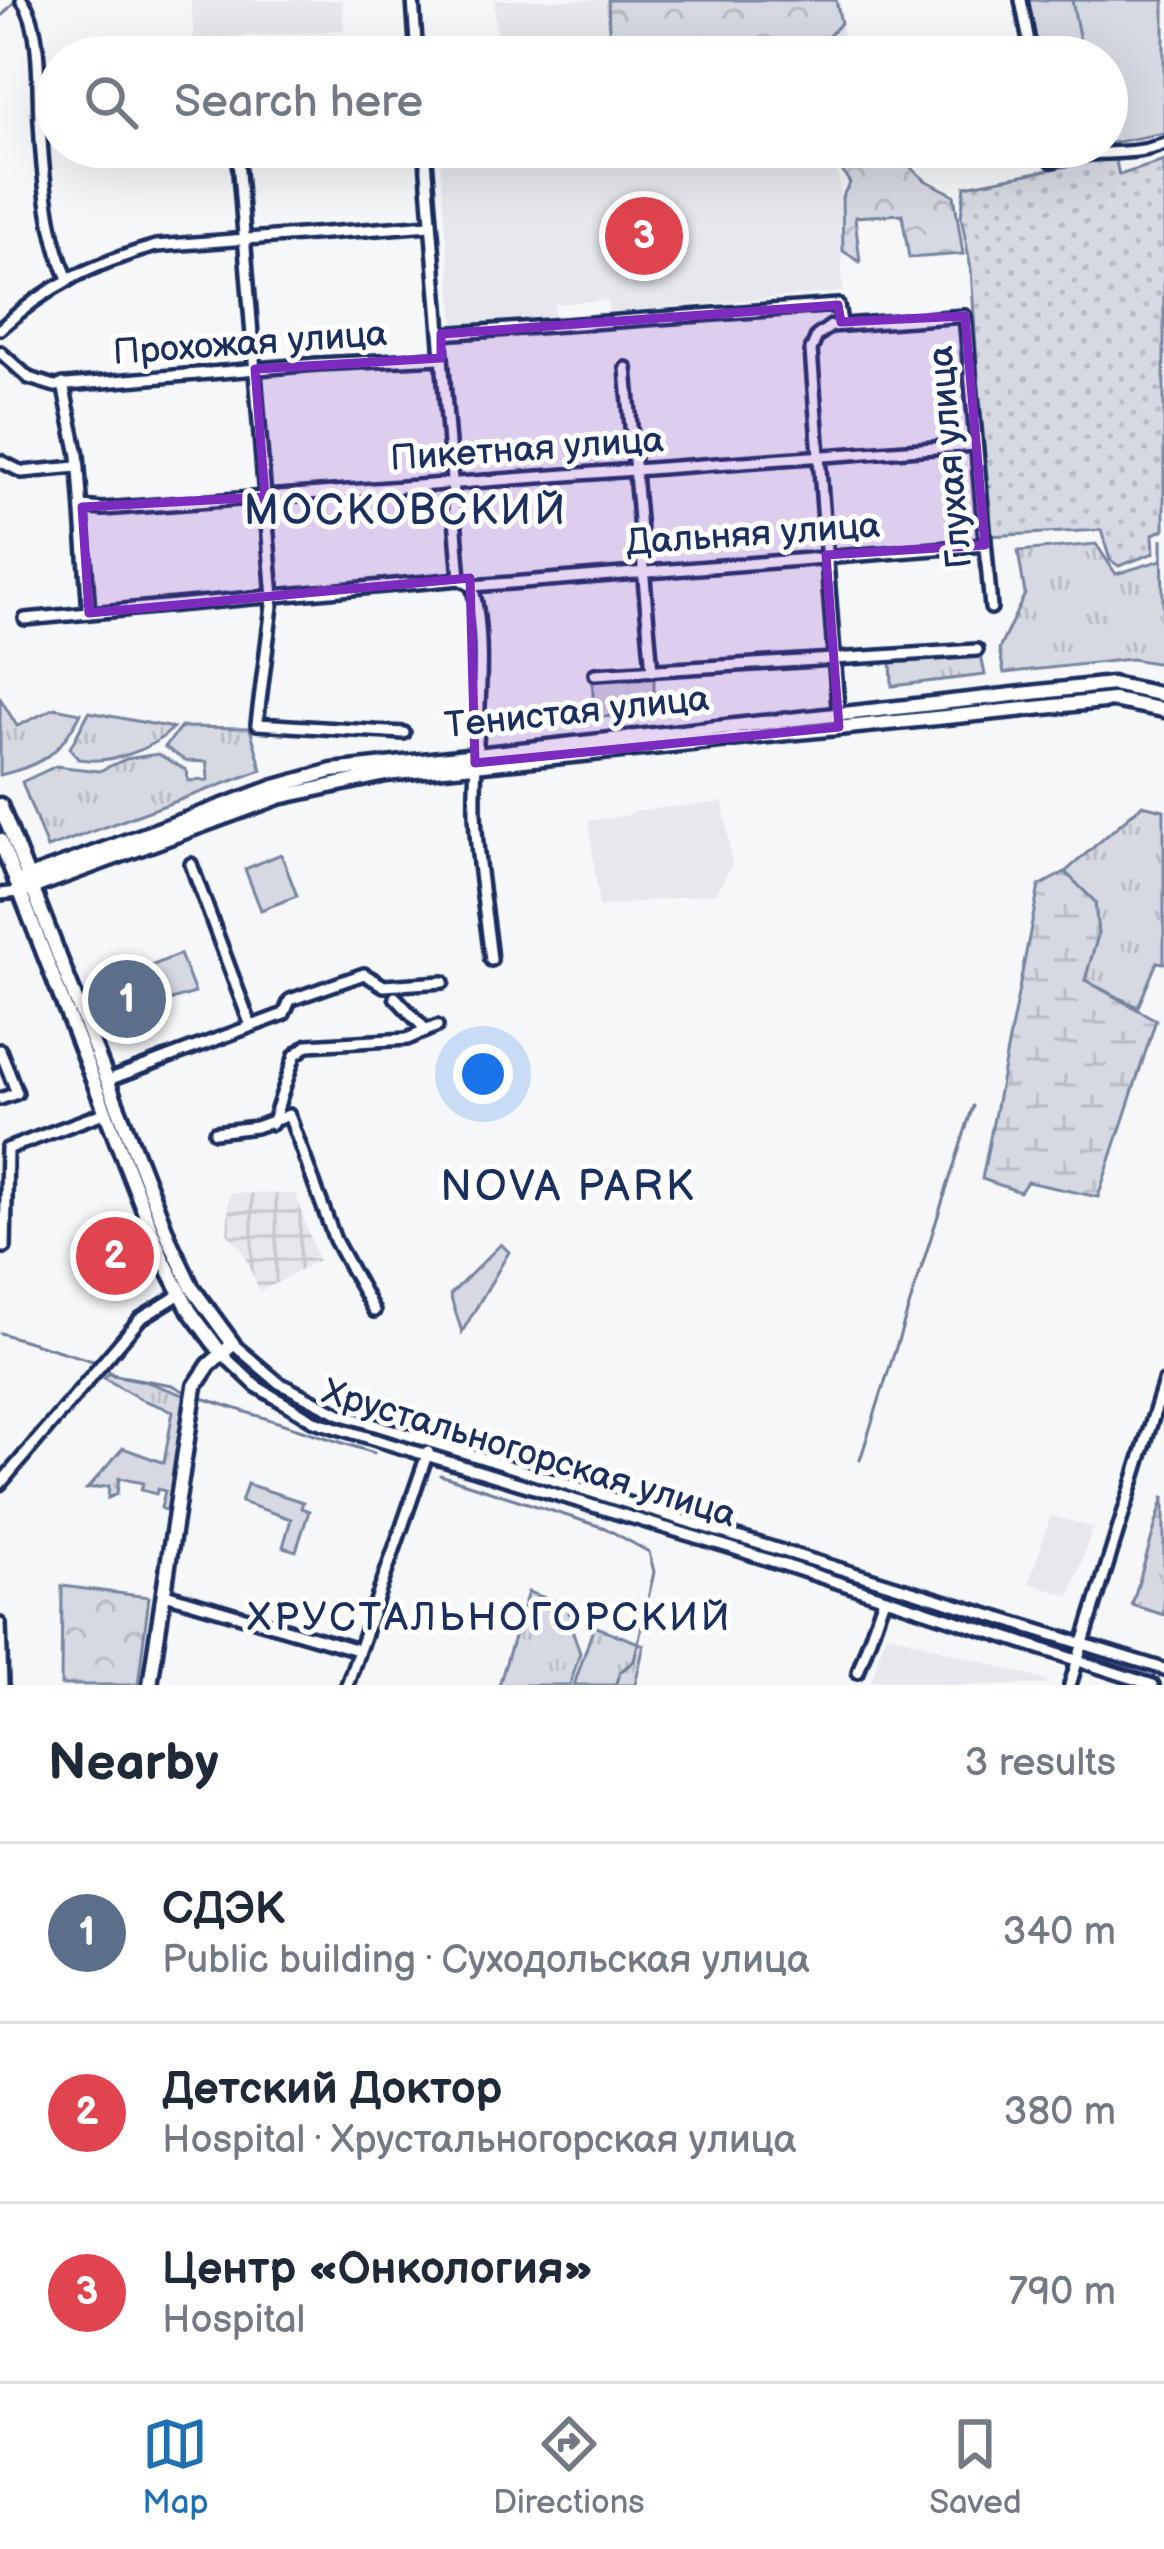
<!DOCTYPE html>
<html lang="en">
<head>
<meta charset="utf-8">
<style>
  :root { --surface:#fff; --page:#f2f2f3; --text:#1f2937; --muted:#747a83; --line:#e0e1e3; --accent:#1f6fb2 }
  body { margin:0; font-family:"Balsamiq Sans",sans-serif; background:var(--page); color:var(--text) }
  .you { position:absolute; left:483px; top:1074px; width:42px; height:42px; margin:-30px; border:9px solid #fff; border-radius:50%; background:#1a73e8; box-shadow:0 0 0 18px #1a73e833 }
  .badge { display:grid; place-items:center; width:78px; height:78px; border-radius:50%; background:var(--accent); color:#fff; font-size:39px; font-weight:700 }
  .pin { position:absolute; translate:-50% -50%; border:6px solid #fff; box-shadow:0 3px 12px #0006 }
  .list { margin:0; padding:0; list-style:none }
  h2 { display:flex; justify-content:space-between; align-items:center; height:156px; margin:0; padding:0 48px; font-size:51px }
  h2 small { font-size:39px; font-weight:400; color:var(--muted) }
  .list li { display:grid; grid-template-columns:78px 1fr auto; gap:36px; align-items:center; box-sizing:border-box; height:180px; padding:0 48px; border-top:3px solid var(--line) }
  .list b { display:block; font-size:45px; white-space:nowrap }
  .list p { margin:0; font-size:39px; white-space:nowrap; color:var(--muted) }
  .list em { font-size:39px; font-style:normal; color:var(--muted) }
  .icon { flex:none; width:66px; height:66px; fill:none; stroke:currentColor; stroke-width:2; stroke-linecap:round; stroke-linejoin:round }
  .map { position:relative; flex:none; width:1164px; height:1685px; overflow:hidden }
  .search { position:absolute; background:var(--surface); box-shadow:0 12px 48px #0002; left:36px; right:36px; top:36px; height:132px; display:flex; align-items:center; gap:30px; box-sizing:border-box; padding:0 42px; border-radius:66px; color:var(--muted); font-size:45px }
  .sheet { height:696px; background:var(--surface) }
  nav { display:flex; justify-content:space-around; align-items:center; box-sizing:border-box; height:168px; border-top:3px solid var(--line); background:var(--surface); font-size:33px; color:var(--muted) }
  nav a { display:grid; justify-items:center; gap:6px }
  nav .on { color:var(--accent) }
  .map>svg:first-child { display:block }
</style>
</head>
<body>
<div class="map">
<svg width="1164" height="1685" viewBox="0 0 1164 1685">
  <defs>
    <pattern id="industrial-grid" width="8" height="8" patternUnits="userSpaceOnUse" patternTransform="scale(3)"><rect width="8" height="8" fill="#e6e8ee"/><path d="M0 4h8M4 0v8" fill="none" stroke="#c5c7ce"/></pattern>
    <pattern id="grass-tufts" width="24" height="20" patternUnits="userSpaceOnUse" patternTransform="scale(3)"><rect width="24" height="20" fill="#d6d9e2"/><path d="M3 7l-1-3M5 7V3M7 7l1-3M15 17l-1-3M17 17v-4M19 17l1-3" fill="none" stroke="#b7bbc4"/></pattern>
    <pattern id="forest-crowns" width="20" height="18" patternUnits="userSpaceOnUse" patternTransform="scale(3)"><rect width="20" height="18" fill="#d6d9e2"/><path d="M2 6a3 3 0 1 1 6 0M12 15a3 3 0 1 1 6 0" fill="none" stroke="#b7bbc4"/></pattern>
    <pattern id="wetland-marsh" width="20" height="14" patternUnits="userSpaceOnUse" patternTransform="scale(3)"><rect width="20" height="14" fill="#d6d9e2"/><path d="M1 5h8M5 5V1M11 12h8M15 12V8" fill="none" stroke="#b7bbc4"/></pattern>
    <pattern id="garden-dots" width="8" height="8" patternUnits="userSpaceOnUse" patternTransform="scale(3)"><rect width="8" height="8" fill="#d6d9e2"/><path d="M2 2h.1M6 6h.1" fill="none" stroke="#b7bbc4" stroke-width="1.8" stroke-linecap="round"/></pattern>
  </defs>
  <rect width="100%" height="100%" fill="#f6f7f9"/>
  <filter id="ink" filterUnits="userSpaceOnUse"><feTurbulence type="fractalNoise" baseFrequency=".00833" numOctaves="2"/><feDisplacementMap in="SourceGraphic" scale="24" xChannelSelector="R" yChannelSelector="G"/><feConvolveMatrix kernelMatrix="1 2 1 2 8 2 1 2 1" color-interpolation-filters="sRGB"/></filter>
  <g filter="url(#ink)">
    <g fill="#e6e8ee">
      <path d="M 191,0 L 342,0 L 344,30 L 194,39 Z"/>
      <path d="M 494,0 L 840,0 L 844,57 L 430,57 L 498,50 Z"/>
      <path d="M 439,147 L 824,147 L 839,180 L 843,292 L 609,312 L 608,300 L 554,304 L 554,317 L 454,325 Z"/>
      <path d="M 723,802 L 732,865 L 716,893 L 599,907 L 589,821 L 629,815 L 634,811 Z"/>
      <path d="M 1051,1515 L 1093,1528 L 1070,1596 L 1029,1583 Z"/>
      <path d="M 886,1633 L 1047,1681 L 1046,1685 L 870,1685 Z"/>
    </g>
    <path fill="url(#industrial-grid)" d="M 230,1193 L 295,1194 L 318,1260 L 260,1292 L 242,1250 L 227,1233 Z"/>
    <g fill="url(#grass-tufts)" stroke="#7884a0" stroke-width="3">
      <path d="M 1027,0 L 1083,0 L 1086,57 L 1073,57 L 1072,52 L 1038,57 Z"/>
      <path d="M 1162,538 L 1164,657 L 1162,664 L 1131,659 L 1004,673 L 999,649 L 1025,594 L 1018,551 L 1096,544 L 1116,574 L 1162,560 Z"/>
      <path d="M 981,655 L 985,675 L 892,686 L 891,660 Z"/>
      <path d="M 654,677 L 654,712 L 560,721 L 545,727 L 546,709 L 593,708 L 593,678 Z"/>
      <path d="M 0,698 L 17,726 L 55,708 L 81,713 C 58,754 47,763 0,775 Z"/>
      <path d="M 89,712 L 173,728 C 151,751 111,764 78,759 L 70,748 Z"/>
      <path d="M 181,727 L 250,728 L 262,770 L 47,848 L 22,782 L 56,766 L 99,771 L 126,759 L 158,754 L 186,770 L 188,781 L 208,780 L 207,762 L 186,761 L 165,747 Z"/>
      <path d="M 1142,805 L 1164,810 L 1164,963 L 1157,962 L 1138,1007 L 1084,980 L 1098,935 L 1095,902 L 1065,872 Z"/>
      <path d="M 108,1374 L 144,1381 L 187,1396 L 169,1512 L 161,1508 L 165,1491 L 158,1489 L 156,1494 L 141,1490 L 143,1483 L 119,1478 L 117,1494 L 108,1498 L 109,1486 L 87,1489 L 123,1448 L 164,1463 L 173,1411 L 142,1400 L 104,1378 Z"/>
      <path d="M 1164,1496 L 1164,1615 L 1132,1605 Z"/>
      <path d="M 528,1592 L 571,1607 L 569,1613 L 574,1615 L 571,1626 L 580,1653 L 570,1685 L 499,1685 Z"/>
      <path d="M 594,1626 L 644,1645 L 635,1685 L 574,1685 Z"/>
    </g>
    <g fill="url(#forest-crowns)" stroke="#7884a0" stroke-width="3">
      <path d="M 608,0 L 836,0 L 841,23 L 809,57 L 610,57 Z"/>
      <path d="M 827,147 L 888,147 L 925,180 L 954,195 L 963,254 L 909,258 L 902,214 L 855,217 L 860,262 L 843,251 L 842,197 L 850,183 Z"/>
      <path d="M 62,1586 L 149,1597 L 138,1685 L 61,1685 Z"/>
    </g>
    <path fill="url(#wetland-marsh)" stroke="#7884a0" stroke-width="3" d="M 1065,872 L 1095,902 L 1098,935 L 1085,980 L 1156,1020 L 1098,1197 L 1027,1182 L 1020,1192 L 982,1179 L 1039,886 Z"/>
    <g fill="#d6d9e2" stroke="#7884a0" stroke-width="3">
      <path d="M 1072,0 L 1164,0 L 1164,133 L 1107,144 L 1107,57 L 1083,57 Z"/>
      <path d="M 281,854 L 297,896 L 261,910 L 245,869 Z"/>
      <path d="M 180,954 L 195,993 L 161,1003 L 146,968 Z"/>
      <path d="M 501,1244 L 509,1252 L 462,1332 L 450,1295 Z"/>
      <path d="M 247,1484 L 303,1502 L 301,1508 L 309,1511 L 296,1551 L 283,1547 L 291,1519 L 241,1502 Z"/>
    </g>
    <path fill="url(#garden-dots)" stroke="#7884a0" stroke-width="3" d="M 1115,157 L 1119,175 L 1164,161 L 1164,530 L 1153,534 L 1154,553 L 1119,566 L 1110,560 L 1101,530 L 988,536 L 971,269 L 961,216 L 965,186 Z"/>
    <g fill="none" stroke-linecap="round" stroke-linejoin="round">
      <g stroke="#707c99" stroke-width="3">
        <path d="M 0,18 L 15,1"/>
        <path d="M 0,1333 L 96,1362"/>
        <path d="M 104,1368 L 115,1375 L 172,1385 L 190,1394"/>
        <path d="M 199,1397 L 374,1453"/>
        <path d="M 860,1460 L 973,1106"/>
        <path d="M 440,1475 L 605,1528 L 649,1552 L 654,1572 L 634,1661 L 620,1672 L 615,1685"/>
      </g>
      <g stroke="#1b2f5e" stroke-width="18">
        <g id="minor">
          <path d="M 22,0 C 42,25 38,88 40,121 C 42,165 48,241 69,280"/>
          <path d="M 413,0 L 417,57"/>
          <path d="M 1021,0 L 1032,57"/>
          <path d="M 237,147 L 273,598 L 257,724 L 404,733"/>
          <path d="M 425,147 L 460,579"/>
          <path d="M 1049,147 L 1052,161 C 1091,147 1127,159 1164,144"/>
          <path d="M 0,329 C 48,285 93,264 156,246 L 430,225"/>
          <path d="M 441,334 L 838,305 L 841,322"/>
          <path d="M 0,352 L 29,378 L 55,386 L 317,364 L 441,358"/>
          <path d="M 626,368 L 652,671"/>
          <path d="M 63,384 L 78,455 L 89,613"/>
          <path d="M 0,461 L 22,472 L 77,467"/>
          <path d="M 82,507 L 103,509 L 975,445"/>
          <path d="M 472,586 C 490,647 473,745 475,811 C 476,860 486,911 491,960"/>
          <path d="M 25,619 L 460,579 L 472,586 L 985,545"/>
          <path d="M 595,674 L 977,650"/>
          <path d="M 839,720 L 811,350 L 817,336 L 831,326 L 965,316 L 991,608"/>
          <path d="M 191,864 L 251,1026"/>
          <path d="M 0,894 L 20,892"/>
          <path d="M 395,997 L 426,1030"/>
          <path d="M 0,1050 L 17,1093 L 0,1099"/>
          <path d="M 108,1080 L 284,1014 L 290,1000 L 364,974 L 384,986 L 443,982"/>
          <path d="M 272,1124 L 295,1055 L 308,1045 L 407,1039 L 437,1026"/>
          <path d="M 215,1132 L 256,1127 L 289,1115 L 335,1240 L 374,1311"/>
          <path d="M 0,1247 L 5,1247 L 7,1149 L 106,1112"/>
          <path d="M 233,1344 L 279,1383 L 340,1414 L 1164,1669"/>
          <path d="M 221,1353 L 256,1386 L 314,1421 L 732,1548 L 1153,1685"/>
          <path d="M 0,1484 L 140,1319 L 182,1293"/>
          <path d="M 165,1594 L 358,1650"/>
          <path d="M 0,1624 L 2,1685"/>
          <path d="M 858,1672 L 884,1598"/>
          <path d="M 347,1685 L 428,1452"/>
          <path d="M 1070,1685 L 1164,1382"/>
        </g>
      </g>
      <g stroke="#1b2f5e" stroke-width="21">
        <g id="major">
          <path d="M 0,805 L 171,1244 L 192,1288 L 233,1344 L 209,1365 L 195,1386 L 150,1685"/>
          <path d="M 0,840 L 162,1257 L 190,1311 L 221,1353"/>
          <path d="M 16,882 L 275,787 L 332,771 L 1112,684 L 1164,695"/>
          <path d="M 20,892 L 279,797 L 386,774 L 1113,700 L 1164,710"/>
        </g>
      </g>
      <use href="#minor" stroke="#fff" stroke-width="9"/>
      <use href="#major" stroke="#fff" stroke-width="12"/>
    </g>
  </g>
  <path fill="#7b2cbf" fill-opacity="0.2" stroke="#7b2cbf" stroke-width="9" stroke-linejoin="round" d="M 838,305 L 841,322 L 965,316 L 985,545 L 826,555 L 839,727 L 475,763 L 470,578 L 89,613 L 82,507 L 265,497 L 255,369 L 441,358 L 441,334 Z"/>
  <g text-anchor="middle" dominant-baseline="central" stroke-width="10" stroke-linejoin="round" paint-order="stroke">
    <g font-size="36" fill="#1b2f5e" stroke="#fff">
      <text transform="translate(250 344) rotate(-4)">Прохожая улица</text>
      <text transform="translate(527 450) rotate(-4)">Пикетная улица</text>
      <text transform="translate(951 457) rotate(-95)">Глухая улица</text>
      <text transform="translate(753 535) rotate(-4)">Дальняя улица</text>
      <text transform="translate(577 713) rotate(-6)">Тенистая улица</text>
      <text transform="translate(529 1454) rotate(17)">Хрустальногорская улица</text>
    </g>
    <g font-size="39" letter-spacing="3" fill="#1b2f5e" stroke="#fff">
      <text x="490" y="1618">ХРУСТАЛЬНОГОРСКИЙ</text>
    </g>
    <g font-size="42" letter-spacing="3" fill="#1b2f5e" stroke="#fff">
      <text x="406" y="511">МОСКОВСКИЙ</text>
      <text x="568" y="1187">NOVA PARK</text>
    </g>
  </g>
</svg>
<div class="you"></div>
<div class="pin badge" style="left:127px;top:999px;background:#5c6f8a">1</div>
<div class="pin badge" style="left:115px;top:1256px;background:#e0444e">2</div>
<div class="pin badge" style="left:644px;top:236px;background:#e0444e">3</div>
<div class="search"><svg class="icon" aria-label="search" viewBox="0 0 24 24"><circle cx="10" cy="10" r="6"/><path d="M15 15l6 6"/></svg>Search here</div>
</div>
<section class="sheet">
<h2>Nearby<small>3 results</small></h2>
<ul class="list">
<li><span class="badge" style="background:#5c6f8a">1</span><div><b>СДЭК</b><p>Public building · Суходольская улица</p></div><em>340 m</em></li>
<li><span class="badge" style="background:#e0444e">2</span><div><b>Детский Доктор</b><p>Hospital · Хрустальногорская улица</p></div><em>380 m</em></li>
<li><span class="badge" style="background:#e0444e">3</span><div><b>Центр «Онкология»</b><p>Hospital</p></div><em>790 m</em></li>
</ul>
</section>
<nav>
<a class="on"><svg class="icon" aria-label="map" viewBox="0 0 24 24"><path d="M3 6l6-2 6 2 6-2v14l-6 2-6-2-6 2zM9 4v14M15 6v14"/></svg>Map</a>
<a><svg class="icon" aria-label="directions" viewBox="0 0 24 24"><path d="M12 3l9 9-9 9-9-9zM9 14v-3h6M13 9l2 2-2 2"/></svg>Directions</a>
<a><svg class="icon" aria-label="saved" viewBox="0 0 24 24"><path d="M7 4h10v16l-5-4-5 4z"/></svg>Saved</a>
</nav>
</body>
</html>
